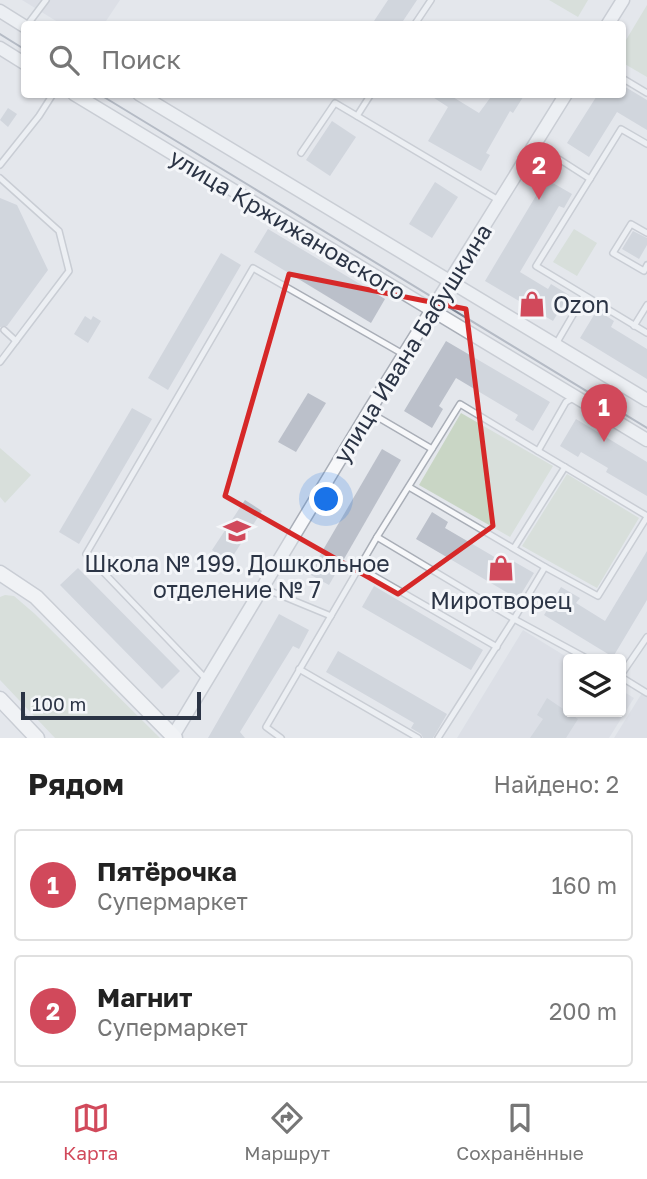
<!DOCTYPE html>
<html lang="ru">
<head>
<meta charset="utf-8">
<style>
  :root { --surface:#fff; --page:#f6f6f6; --text:#222; --muted:#767676; --line:#e0e0e0; --accent:#d1495b }
  body { margin:0; font-family:"Golos Text",sans-serif; background:var(--page); color:var(--text) }
  .controls { position:absolute; right:21px; bottom:21px; display:grid; overflow:hidden; border-radius:7px; box-shadow:0 2px 5px #0004 }
  .controls button { width:63px; height:63px; display:grid; place-items:center; padding:0; border:0; border-bottom:2px solid var(--line); background:var(--surface); color:var(--text); font:35px sans-serif }
  .scale { position:absolute; left:21px; bottom:18px; width:180px; box-sizing:border-box; padding-left:7px; border:4px solid #2b3445; border-top:0; font-size:19px; line-height:24px; white-space:nowrap; color:#2b3445; -webkit-text-stroke:5px #f4f6f9; paint-order:stroke }
  .you { position:absolute; left:327px; top:500px; width:24px; height:24px; margin:-18px; border:5px solid #fff; border-radius:50%; background:#1a73e8; box-shadow:0 0 0 10px #1a73e833 }
  .badge { display:grid; place-items:center; width:46px; height:46px; border-radius:50%; background:var(--accent); color:#fff; font-size:23px; font-weight:700 }
  .pin { position:absolute; translate:-50% -58px; filter:drop-shadow(0 2px 4px #0008) }
  .pin::after { content:''; position:absolute; top:37px; width:24px; height:21px; background:inherit; clip-path:polygon(0 0,100% 0,50% 100%) }
  .list { margin:0; padding:0; list-style:none }
  h2 { display:flex; justify-content:space-between; align-items:center; height:91px; margin:0; padding:0 28px; font-size:30px }
  h2 small { font-size:23px; font-weight:400; color:var(--muted) }
  .list li { display:grid; grid-template-columns:46px 1fr auto; gap:21px; align-items:center; box-sizing:border-box; height:112px; margin:0 14px 14px; padding:0 14px; border:2px solid var(--line); border-radius:7px }
  .list b { display:block; font-size:26px; white-space:nowrap }
  .list p { margin:0; font-size:23px; white-space:nowrap; color:var(--muted) }
  .list em { font-size:23px; font-style:normal; color:var(--muted) }
  .icon { flex:none; width:38px; height:38px; fill:none; stroke:currentColor; stroke-width:2; stroke-linecap:round; stroke-linejoin:round }
  .map { position:relative; flex:none; width:647px; height:738px; overflow:hidden }
  .search { position:absolute; background:var(--surface); box-shadow:0 2px 5px #0004; left:21px; right:21px; top:21px; height:77px; display:flex; align-items:center; gap:18px; box-sizing:border-box; padding:0 24px; border-radius:7px; color:var(--muted); font-size:26px }
  .sheet { height:343px; background:var(--surface) }
  nav { display:flex; justify-content:space-around; align-items:center; box-sizing:border-box; height:98px; border-top:2px solid var(--line); background:var(--surface); font-size:19px; color:var(--muted) }
  nav a { display:grid; justify-items:center; gap:4px }
  nav .on { color:var(--accent) }
  .map>svg:first-child { display:block }
</style>
</head>
<body>
<div class="map">
<svg width="647" height="738" viewBox="0 0 647 738">
  <rect width="100%" height="100%" fill="#e4e7ec"/>
  <g fill="#d2d6de">
    <path d="M 22,0 L 120,0 L 104,24 L 61,24 Z"/>
    <path d="M 523,630 L 570,659 L 568,659 L 568,712 L 621,712 L 621,690 L 634,698 L 609,738 L 457,738 Z"/>
    <path d="M 642,693 L 647,696 L 647,738 L 614,738 Z"/>
  </g>
  <g fill="#c9d6c5">
    <path d="M 549,0 L 588,0 L 578,17 Z"/>
    <path d="M 647,5 L 647,77 L 623,63 L 623,45 Z"/>
    <path d="M 574,229 L 597,243 L 577,276 L 553,262 Z"/>
    <path d="M 461,413 L 553,466 L 510,537 L 419,485 Z"/>
    <path d="M 0,448 L 31,475 L 5,503 L 0,497 Z"/>
    <path d="M 567,474 L 639,518 L 597,588 L 522,546 Z"/>
    <path d="M 5,595 L 14,596 L 35,614 L 160,738 L 55,738 L 0,680 L 0,597 Z"/>
  </g>
  <g fill="#bbc0ca">
    <path d="M 388,0 L 417,0 L 401,24 L 372,24 Z"/>
    <path d="M 622,85 L 647,100 L 647,130 L 617,112 L 589,157 L 567,143 L 598,94 L 622,94 Z"/>
    <path d="M 428,94 L 448,94 L 479,113 L 493,94 L 525,94 L 513,113 L 510,111 L 486,153 L 490,155 L 481,171 L 428,141 L 448,107 Z"/>
    <path d="M 8,108 L 17,114 L 8,127 L 0,120 Z"/>
    <path d="M 332,121 L 356,137 L 330,176 L 306,160 Z"/>
    <path d="M 546,179 L 572,194 L 564,208 L 559,206 L 520,272 L 548,289 L 551,284 L 569,295 L 553,321 L 485,281 Z"/>
    <path d="M 435,182 L 458,197 L 432,238 L 409,224 Z"/>
    <path d="M 0,198 L 17,205 L 48,270 L 7,326 L 0,327 Z"/>
    <path d="M 268,229 L 385,299 L 371,323 L 254,252 Z"/>
    <path d="M 633,231 L 647,238 L 647,245 L 639,259 L 622,249 Z"/>
    <path d="M 221,253 L 241,265 L 168,390 L 148,378 Z"/>
    <path d="M 597,310 L 614,321 L 611,327 L 647,349 L 647,379 L 580,338 Z"/>
    <path d="M 85,316 L 91,320 L 93,316 L 101,321 L 88,343 L 74,334 Z"/>
    <path d="M 446,341 L 550,402 L 533,431 L 515,420 L 518,415 L 456,378 L 439,406 L 443,409 L 432,428 L 404,411 Z"/>
    <path d="M 308,393 L 326,403 L 296,452 L 278,442 Z"/>
    <path d="M 132,408 L 152,419 L 79,544 L 59,532 Z"/>
    <path d="M 576,419 L 647,462 L 647,496 L 606,472 L 608,468 L 581,452 L 578,457 L 560,446 Z"/>
    <path d="M 382,449 L 401,460 L 329,585 L 309,574 Z"/>
    <path d="M 245,500 L 262,511 L 229,562 L 212,550 Z"/>
    <path d="M 432,512 L 448,522 L 445,528 L 510,566 L 513,561 L 534,573 L 518,599 L 416,539 Z"/>
    <path d="M 647,551 L 647,600 L 613,657 L 544,615 L 561,587 L 580,598 L 576,603 L 605,621 Z"/>
    <path d="M 78,568 L 180,671 L 162,689 L 60,585 Z"/>
    <path d="M 374,586 L 483,650 L 471,670 L 362,607 Z"/>
    <path d="M 279,614 L 309,630 L 299,649 L 293,646 L 240,732 L 245,738 L 208,738 Z"/>
    <path d="M 338,651 L 447,714 L 433,738 L 423,738 L 421,734 L 411,728 L 414,723 L 326,672 Z"/>
    <path d="M 547,698 L 578,719 L 566,738 L 530,738 L 543,719 L 537,715 Z"/>
  </g>
  <g fill="none" stroke-linecap="round" stroke-linejoin="round">
    <g stroke="#a9aeb7" stroke-width="8">
      <g id="service">
        <path d="M 28,24 L 46,0"/>
        <path d="M 415,24 L 431,0"/>
        <path d="M 622,78 L 647,93"/>
        <path d="M 371,94 L 357,116 L 500,201"/>
        <path d="M 647,144 L 621,129 L 536,266 L 647,333"/>
        <path d="M 537,145 L 590,179"/>
        <path d="M 301,153 L 335,103 L 357,116"/>
        <path d="M 0,165 L 39,116 L 53,94"/>
        <path d="M 0,178 L 59,231 L 69,271 L 0,362"/>
        <path d="M 647,233 L 631,224 L 613,253 L 644,271 L 647,265"/>
        <path d="M 634,326 L 647,305"/>
        <path d="M 4,330 L 16,341"/>
        <path d="M 556,344 L 584,296"/>
        <path d="M 432,449 L 460,404 L 538,451 L 566,402 L 575,397"/>
        <path d="M 538,451 L 647,516"/>
        <path d="M 409,487 L 545,567"/>
        <path d="M 377,537 L 514,619 L 438,738"/>
        <path d="M 514,548 L 565,467"/>
        <path d="M 360,568 L 497,647"/>
        <path d="M 263,588 L 331,616"/>
        <path d="M 588,659 L 514,619 L 545,567 L 598,596 L 647,517"/>
        <path d="M 299,669 L 418,738"/>
        <path d="M 621,675 L 647,637"/>
        <path d="M 621,677 L 647,693"/>
        <path d="M 207,680 L 86,554 L 253,268 L 403,354"/>
        <path d="M 281,738 L 266,727 L 377,537 L 432,449 L 369,412"/>
      </g>
    </g>
    <g stroke="#a9aeb7" stroke-width="15">
      <g id="tertiary">
        <path d="M 0,11 L 24,26"/>
        <path d="M 608,24 L 623,0"/>
        <path d="M 0,48 L 24,63"/>
        <path d="M 74,94 L 647,440"/>
        <path d="M 139,94 L 647,400"/>
        <path d="M 173,736 L 369,411 L 566,94"/>
      </g>
    </g>
    <g stroke="#a9aeb7" stroke-width="17">
      <g id="secondary">
        <path d="M 0,573 L 36,597 L 175,738"/>
        <path d="M 0,699 L 37,738"/>
      </g>
    </g>
    <use href="#service" stroke="#f7f8fa" stroke-width="5"/>
    <use href="#tertiary" stroke="#f7f8fa" stroke-width="12"/>
    <use href="#secondary" stroke="#fff" stroke-width="14"/>
    <g stroke="#7d8696" stroke-width="2">
      <path d="M 0,34 L 24,49"/>
      <path d="M 99,94 L 647,428"/>
    </g>
  </g>
  <path d="M0 0H647V738H0ZM 289,274 L 466,309 L 493,526 L 398,594 L 225,496 Z" fill="#e4e7ec" fill-opacity=".55" fill-rule="evenodd"/>
  <path fill="none" stroke="#d62828" stroke-width="5" stroke-linejoin="round" d="M 289,274 L 466,309 L 493,526 L 398,594 L 225,496 Z"/>
  <defs>
    <g id="shop-bare" transform="scale(2.1)"><path d="M-5-2.5h2.3a2.7 3.5 0 0 1 5.4 0H5L5.5 6h-11ZM-1.5-2.5h3a1.5 2.3 0 0 0-3 0Z" fill="#d1495b" stroke="#f4f6f9" stroke-width="2.5" paint-order="stroke"/></g>
    <g id="school-bare" transform="scale(2.1)"><path d="M0-5L7-2L0 1L-7-2ZM-4 1L0 2.5L4 1V4Q0 6-4 4Z" fill="#d1495b" stroke="#f4f6f9" stroke-width="2.5" paint-order="stroke"/></g>
  </defs>
  <g fill-rule="evenodd">
    <use href="#shop-bare" x="532" y="304"/>
    <use href="#school-bare" x="237" y="531"/>
    <use href="#shop-bare" x="501" y="568"/>
  </g>
  <g text-anchor="middle" dominant-baseline="central" stroke-width="6" stroke-linejoin="round" paint-order="stroke">
    <g font-size="23" fill="#2b3445" stroke="#f4f6f9">
      <text transform="translate(288 224) rotate(31)">улица Кржижановского</text>
      <text transform="translate(412 343) rotate(-58)">улица Ивана Бабушкина</text>
    </g>
    <g font-size="23" fill="#2b3445" stroke="#f4f6f9">
      <text x="553" y="304" text-anchor="start">Ozon</text>
      <text x="237" y="563">Школа № 199. Дошкольное<tspan x="237" dy="26">отделение № 7</tspan></text>
      <text x="501" y="600">Миротворец</text>
    </g>
  </g>
</svg>
<div class="controls">
<button><svg class="icon" aria-label="layers" viewBox="0 0 24 24"><path d="M12 4l9 5-9 5-9-5zM3 14l9 5 9-5"/></svg></button>
</div>
<div class="scale">100 m</div>
<div class="you"></div>
<div class="pin badge" style="left:604px;top:442px">1</div>
<div class="pin badge" style="left:539px;top:200px">2</div>
<div class="search"><svg class="icon" aria-label="search" viewBox="0 0 24 24"><circle cx="10" cy="10" r="6"/><path d="M15 15l6 6"/></svg>Поиск</div>
</div>
<section class="sheet">
<h2>Рядом<small>Найдено: 2</small></h2>
<ul class="list">
<li><span class="badge">1</span><div><b>Пятёрочка</b><p>Супермаркет</p></div><em>160 m</em></li>
<li><span class="badge">2</span><div><b>Магнит</b><p>Супермаркет</p></div><em>200 m</em></li>
</ul>
</section>
<nav>
<a class="on"><svg class="icon" aria-label="map" viewBox="0 0 24 24"><path d="M3 6l6-2 6 2 6-2v14l-6 2-6-2-6 2zM9 4v14M15 6v14"/></svg>Карта</a>
<a><svg class="icon" aria-label="directions" viewBox="0 0 24 24"><path d="M12 3l9 9-9 9-9-9zM9 14v-3h6M13 9l2 2-2 2"/></svg>Маршрут</a>
<a><svg class="icon" aria-label="saved" viewBox="0 0 24 24"><path d="M7 4h10v16l-5-4-5 4z"/></svg>Сохранённые</a>
</nav>
</body>
</html>
